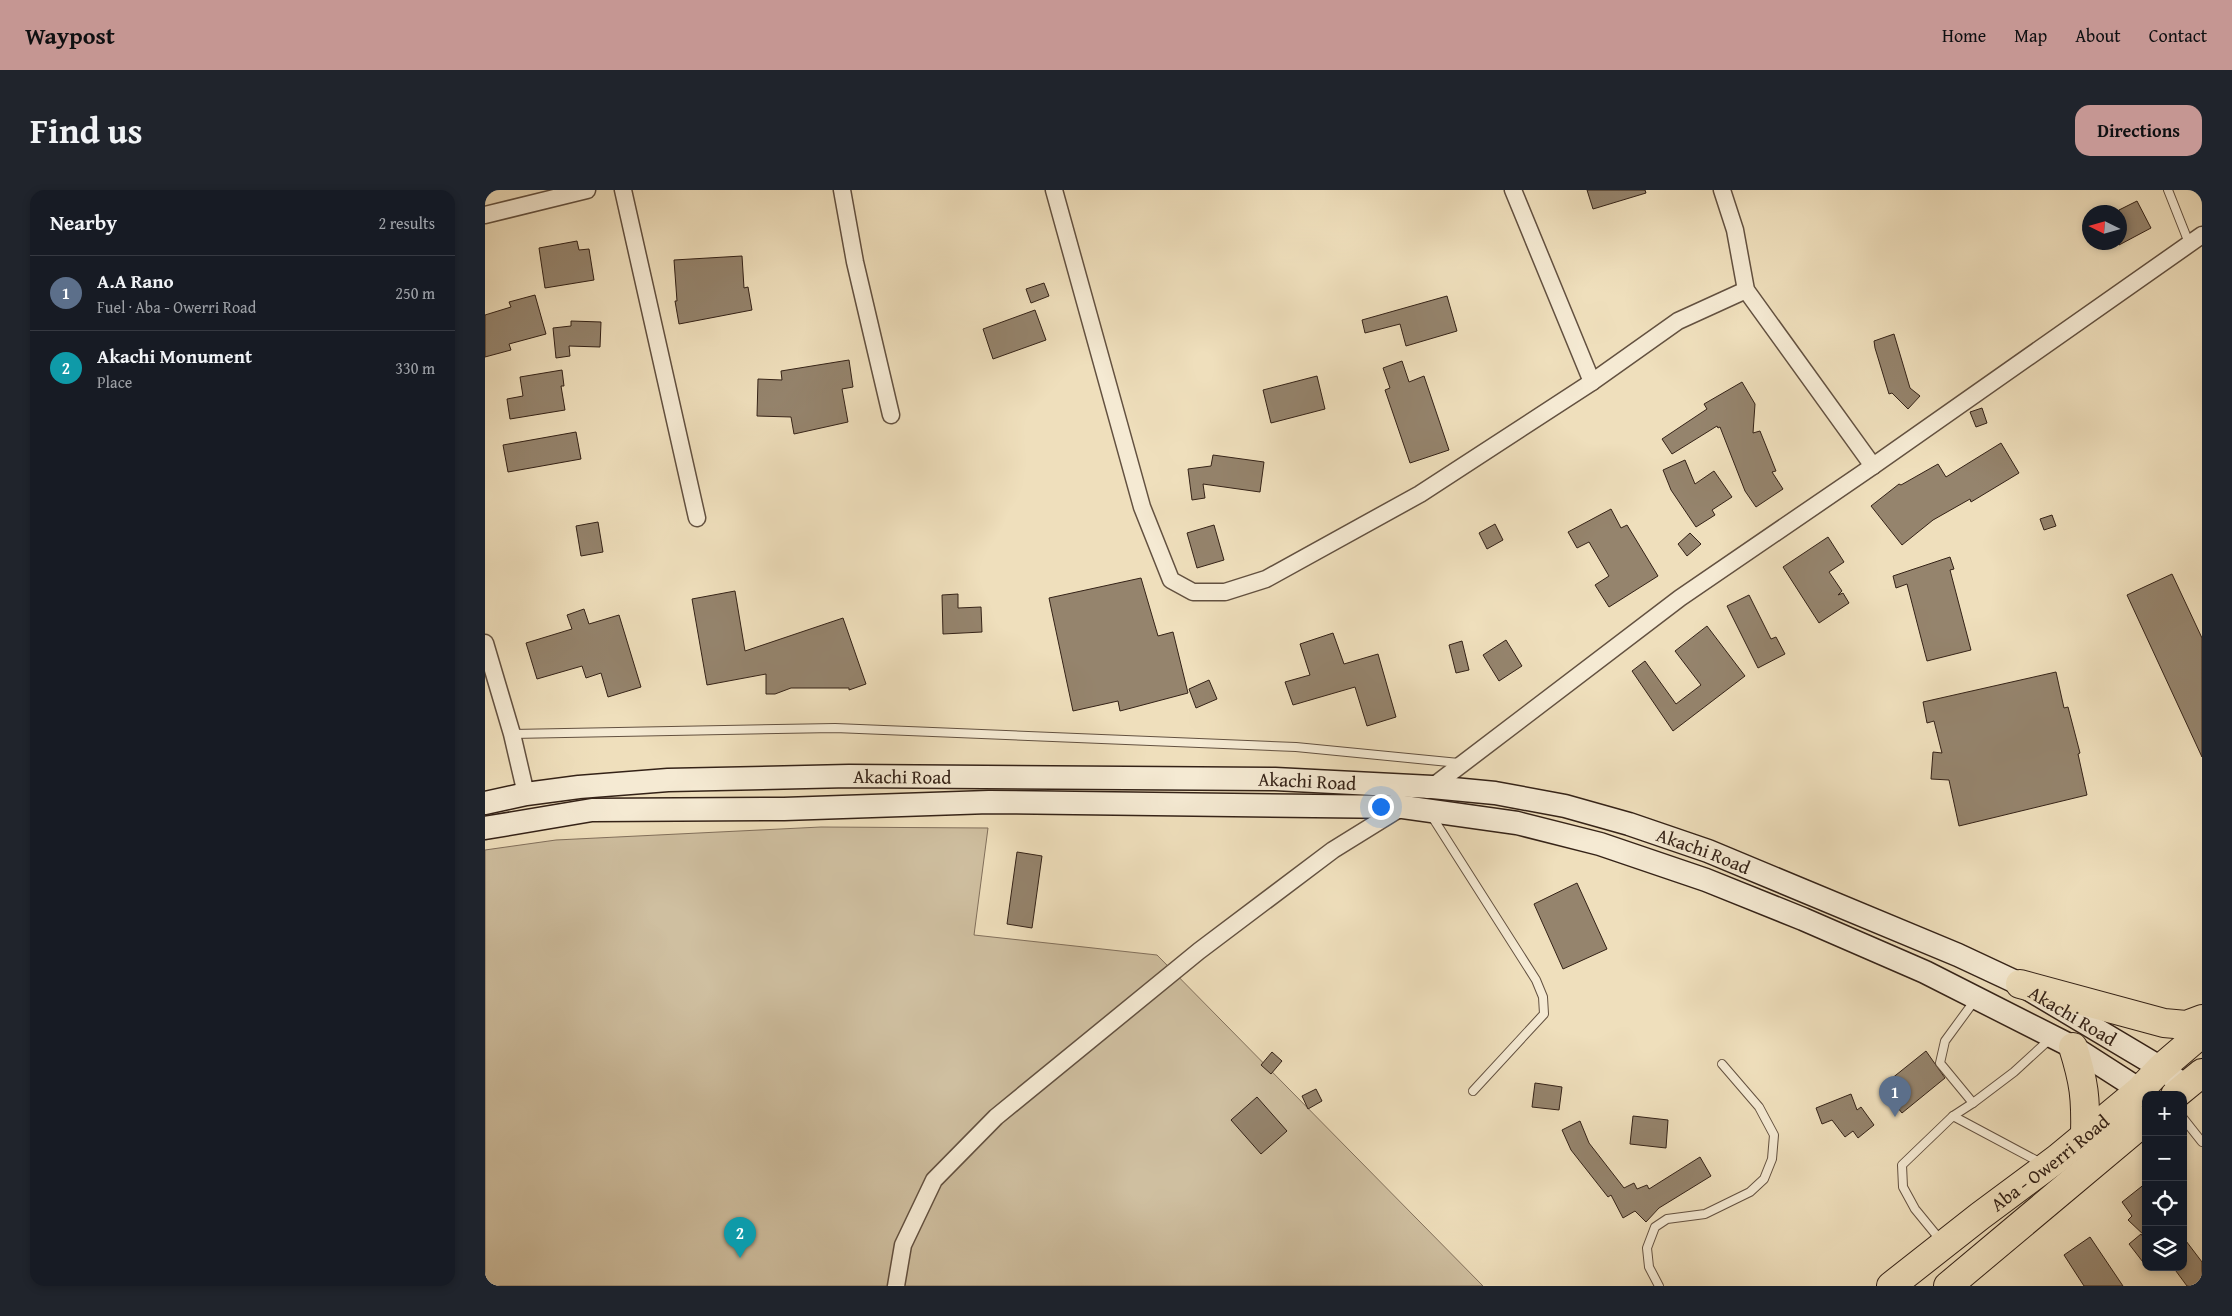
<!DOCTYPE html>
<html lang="en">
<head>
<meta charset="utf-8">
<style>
  :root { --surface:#171b24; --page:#20242c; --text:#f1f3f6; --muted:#9ea1a6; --line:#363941; --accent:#c59692 }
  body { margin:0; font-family:"Gentium Book Plus",serif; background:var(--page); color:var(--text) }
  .controls { position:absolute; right:15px; bottom:15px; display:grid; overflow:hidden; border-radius:10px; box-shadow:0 2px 8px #0003 }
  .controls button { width:45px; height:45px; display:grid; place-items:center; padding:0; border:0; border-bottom:1px solid var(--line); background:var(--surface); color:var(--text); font:25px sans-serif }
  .compass { position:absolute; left:1597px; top:15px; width:45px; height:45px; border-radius:50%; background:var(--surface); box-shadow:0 2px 8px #0003; rotate:275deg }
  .you { position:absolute; left:895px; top:616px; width:18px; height:18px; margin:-12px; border:4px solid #fff; border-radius:50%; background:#1a73e8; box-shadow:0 0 0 8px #1a73e833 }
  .badge { display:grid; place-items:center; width:32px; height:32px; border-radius:50%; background:var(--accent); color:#fff; font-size:16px; font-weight:700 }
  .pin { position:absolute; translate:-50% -41px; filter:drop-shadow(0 1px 2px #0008) }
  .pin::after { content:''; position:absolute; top:26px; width:18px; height:15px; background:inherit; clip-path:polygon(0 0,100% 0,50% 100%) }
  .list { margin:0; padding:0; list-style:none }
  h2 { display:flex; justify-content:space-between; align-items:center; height:65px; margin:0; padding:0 20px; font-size:21px }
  h2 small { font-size:16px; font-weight:400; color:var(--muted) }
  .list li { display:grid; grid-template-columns:32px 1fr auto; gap:15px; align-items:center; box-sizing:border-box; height:75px; padding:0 20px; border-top:1px solid var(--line) }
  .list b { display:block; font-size:19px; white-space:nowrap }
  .list p { margin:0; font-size:16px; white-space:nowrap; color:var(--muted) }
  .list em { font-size:16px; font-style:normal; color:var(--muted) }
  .icon { flex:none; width:28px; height:28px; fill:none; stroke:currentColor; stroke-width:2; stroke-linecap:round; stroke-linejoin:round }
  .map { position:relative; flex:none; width:1717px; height:1096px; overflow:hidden; border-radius:15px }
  header { display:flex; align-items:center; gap:30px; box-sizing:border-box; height:70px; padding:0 25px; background:var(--accent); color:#111 }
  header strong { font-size:24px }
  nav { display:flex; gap:28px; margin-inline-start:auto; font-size:18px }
  .intro { display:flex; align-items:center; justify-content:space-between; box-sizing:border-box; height:120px; padding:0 30px }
  h1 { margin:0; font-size:35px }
  .button { padding:12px 22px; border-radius:15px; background:var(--accent); color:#111; font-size:18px; font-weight:700 }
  main { display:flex; gap:30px; padding:0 30px }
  aside { flex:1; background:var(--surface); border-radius:15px; box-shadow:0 2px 8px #0003 }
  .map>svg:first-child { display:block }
</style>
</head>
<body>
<header>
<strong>Waypost</strong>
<nav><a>Home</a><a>Map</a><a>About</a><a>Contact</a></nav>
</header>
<div class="intro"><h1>Find us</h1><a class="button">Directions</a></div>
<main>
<aside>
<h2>Nearby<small>2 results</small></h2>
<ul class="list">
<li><span class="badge" style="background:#5c6f8a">1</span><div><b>A.A Rano</b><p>Fuel · Aba - Owerri Road</p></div><em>250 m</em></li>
<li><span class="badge" style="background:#0f9aa8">2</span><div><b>Akachi Monument</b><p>Place</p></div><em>330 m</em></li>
</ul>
</aside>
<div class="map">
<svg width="1717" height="1096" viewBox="0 0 1717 1096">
  <rect width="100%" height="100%" fill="#efdfbc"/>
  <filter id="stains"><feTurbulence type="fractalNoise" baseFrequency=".004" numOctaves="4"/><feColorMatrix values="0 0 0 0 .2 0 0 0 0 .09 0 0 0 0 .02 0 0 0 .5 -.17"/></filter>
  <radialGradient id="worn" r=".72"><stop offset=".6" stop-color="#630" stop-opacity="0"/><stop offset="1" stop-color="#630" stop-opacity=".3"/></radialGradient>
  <path fill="#cfbfa0" stroke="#82705c" d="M 336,637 L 503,638 L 489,745 L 672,765 L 998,1096 L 0,1096 L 0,660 L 71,650 Z"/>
  <g fill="#95846d" stroke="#342217">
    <path d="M 1102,0 L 1160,0 L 1161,3 L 1108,19 Z"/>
    <path d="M 1652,11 L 1666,38 L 1634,55 L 1634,20 Z"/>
    <path d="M 92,51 L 94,60 L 104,59 L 109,90 L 60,98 L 54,58 Z"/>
    <path d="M 257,66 L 259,98 L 263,97 L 267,120 L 194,134 L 190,111 L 192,111 L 189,70 Z"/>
    <path d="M 559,93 L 564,106 L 546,113 L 541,99 Z"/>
    <path d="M 50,105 L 61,144 L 24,154 L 26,160 L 0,167 L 0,125 L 26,117 L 24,112 Z"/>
    <path d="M 962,106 L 972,141 L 921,156 L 915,134 L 880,143 L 877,130 Z"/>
    <path d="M 550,120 L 561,150 L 508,169 L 498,139 Z"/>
    <path d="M 86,131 L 116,132 L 115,157 L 84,156 L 85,166 L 71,168 L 68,138 L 86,136 Z"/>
    <path d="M 1409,144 L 1425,198 L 1435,206 L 1423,219 L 1407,203 L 1404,204 L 1390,158 L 1389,151 Z"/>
    <path d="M 364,170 L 368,197 L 357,199 L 363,232 L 309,244 L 306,227 L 272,226 L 273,189 L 297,190 L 296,181 Z"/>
    <path d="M 917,171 L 924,192 L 939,186 L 964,260 L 925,273 L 900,200 L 905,198 L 898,178 Z"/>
    <path d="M 77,180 L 79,196 L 76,196 L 80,220 L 25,229 L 22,209 L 38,206 L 35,187 Z"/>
    <path d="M 832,186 L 840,219 L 786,233 L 778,200 Z"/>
    <path d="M 1257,192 L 1270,214 L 1268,243 L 1275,241 L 1291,281 L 1287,282 L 1298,299 L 1271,317 L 1260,301 L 1235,237 L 1233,238 L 1232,236 L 1187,264 L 1177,249 L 1222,219 L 1219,214 Z"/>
    <path d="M 1497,218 L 1502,233 L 1491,237 L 1485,222 Z"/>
    <path d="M 91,242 L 96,269 L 23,282 L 18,255 Z"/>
    <path d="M 1516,253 L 1534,283 L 1486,312 L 1485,309 L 1448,330 L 1417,355 L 1386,316 L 1414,294 L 1416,295 L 1453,274 L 1461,287 Z"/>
    <path d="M 728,265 L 779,272 L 775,302 L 718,294 L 720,308 L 707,310 L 703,279 L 726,276 Z"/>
    <path d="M 1200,270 L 1210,294 L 1229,281 L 1247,307 L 1227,320 L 1230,325 L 1211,337 L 1186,300 L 1178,280 Z"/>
    <path d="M 1126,319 L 1136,338 L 1142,335 L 1173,386 L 1124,417 L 1110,395 L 1124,386 L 1104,352 L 1092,358 L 1083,342 Z"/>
    <path d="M 1567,325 L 1571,336 L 1559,340 L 1555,329 Z"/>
    <path d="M 113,332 L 118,362 L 96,366 L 91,336 Z"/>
    <path d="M 1010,334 L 1018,350 L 1002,359 L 994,343 Z"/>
    <path d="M 729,335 L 739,370 L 712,378 L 702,343 Z"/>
    <path d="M 1205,343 L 1216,354 L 1202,366 L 1193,354 Z"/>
    <path d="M 1343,347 L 1359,372 L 1344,382 L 1357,401 L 1353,405 L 1358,403 L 1364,413 L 1334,433 L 1298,377 Z"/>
    <path d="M 1465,367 L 1469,379 L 1465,380 L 1486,460 L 1442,471 L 1422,394 L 1411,398 L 1408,386 Z"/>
    <path d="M 1687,384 L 1717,448 L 1717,567 L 1642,405 Z"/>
    <path d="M 656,388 L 673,446 L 688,442 L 703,503 L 635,521 L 633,511 L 588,521 L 564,408 Z"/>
    <path d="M 250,401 L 260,461 L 358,428 L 381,494 L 364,500 L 364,498 L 306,498 L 290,504 L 281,504 L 281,484 L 222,495 L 207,409 Z"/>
    <path d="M 473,404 L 473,418 L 496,417 L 497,442 L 458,444 L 457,405 Z"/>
    <path d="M 1264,405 L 1286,449 L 1291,447 L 1300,464 L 1273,478 L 1242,416 Z"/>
    <path d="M 99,419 L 104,434 L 134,425 L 156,497 L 123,507 L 116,483 L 101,488 L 97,476 L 52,489 L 41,453 L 87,439 L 82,425 Z"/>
    <path d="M 1222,436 L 1260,486 L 1188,541 L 1147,481 L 1160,471 L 1191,514 L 1216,495 L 1190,461 Z"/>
    <path d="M 848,443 L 859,474 L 893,464 L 911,527 L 882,536 L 870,497 L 808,515 L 800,492 L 825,485 L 815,454 Z"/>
    <path d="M 1021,450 L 1037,476 L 1014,491 L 998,465 Z"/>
    <path d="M 977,451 L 984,480 L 971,483 L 964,455 Z"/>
    <path d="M 1571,482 L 1579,518 L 1583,517 L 1595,563 L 1593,564 L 1602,605 L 1474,636 L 1464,590 L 1446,589 L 1448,562 L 1457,563 L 1449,531 L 1442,533 L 1438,512 Z"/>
    <path d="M 724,490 L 732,509 L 711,518 L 704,499 Z"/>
    <path d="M 532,662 L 557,666 L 547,738 L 522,734 Z"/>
    <path d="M 1092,693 L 1122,759 L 1078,779 L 1049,714 Z"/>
    <path d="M 1441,861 L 1460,888 L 1417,923 L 1396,897 Z"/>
    <path d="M 787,862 L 797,871 L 786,884 L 776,875 Z"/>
    <path d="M 1050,893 L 1077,897 L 1074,920 L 1047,917 Z"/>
    <path d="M 831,899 L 837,911 L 823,919 L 817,906 Z"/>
    <path d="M 1366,904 L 1372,920 L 1376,917 L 1389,935 L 1373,948 L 1368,941 L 1360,947 L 1347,930 L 1337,934 L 1331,918 Z"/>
    <path d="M 772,907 L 802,941 L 776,964 L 746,930 Z"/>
    <path d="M 1148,926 L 1183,930 L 1181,958 L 1145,954 Z"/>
    <path d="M 1095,931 L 1104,953 L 1139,998 L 1149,993 L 1152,999 L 1162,995 L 1164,999 L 1215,967 L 1226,986 L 1174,1018 L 1161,1032 L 1150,1021 L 1138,1028 L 1126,1005 L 1123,1007 L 1086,960 L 1077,940 Z"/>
    <path d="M 1661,993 L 1661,1047 L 1643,1030 L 1647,1026 L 1637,1012 Z"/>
    <path d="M 1656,1044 L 1661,1051 L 1661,1076 L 1644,1054 Z"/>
    <path d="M 1605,1047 L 1638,1096 L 1599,1096 L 1579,1065 Z"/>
    <path d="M 1698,1047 L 1717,1072 L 1717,1096 L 1702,1096 L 1688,1077 L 1698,1077 Z"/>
  </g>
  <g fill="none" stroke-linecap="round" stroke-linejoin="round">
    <g stroke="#635140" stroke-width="10">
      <g id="lane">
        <path d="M 1683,0 L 1704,53"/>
        <path d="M 27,544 L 350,538 L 811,557 L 974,573"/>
        <path d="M 946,625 L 1051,790 L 1058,807 L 1059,824 L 988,901"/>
        <path d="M 1490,810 L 1460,851 L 1455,873 L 1488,913 L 1529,882 L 1565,849"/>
        <path d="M 1468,926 L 1488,913"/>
        <path d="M 1698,928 L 1717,952"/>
        <path d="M 1457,1052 L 1430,1019 L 1418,997 L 1417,975 L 1468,926 L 1558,974"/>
        <path d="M 1174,1096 L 1164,1077 L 1162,1058 L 1170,1037 L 1182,1029 L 1220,1024 L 1265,1002 L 1279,989 L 1287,969 L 1289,945 L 1274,917 L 1237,874"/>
      </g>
    </g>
    <g stroke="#635140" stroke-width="19">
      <g id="street">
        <path d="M 138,0 L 212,328"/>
        <path d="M 357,0 L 370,72 L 406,225"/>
        <path d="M 569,0 L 657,317 L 686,390 L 708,402 L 740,402 L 781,389 L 935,304 L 1107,192 L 1193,131 L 1261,100"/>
        <path d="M 1028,0 L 1107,192"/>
        <path d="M 1237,0 L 1250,40 L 1261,100 L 1388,276"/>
        <path d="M 0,25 L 102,0"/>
        <path d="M 0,453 L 27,544 L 41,604"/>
        <path d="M 943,600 L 1195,408 L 1388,276 L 1717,45"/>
        <path d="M 411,1096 L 418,1055 L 449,990 L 511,927 L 714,761 L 848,660 L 919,616"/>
      </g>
    </g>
    <g stroke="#342217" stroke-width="25">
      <g id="secondary">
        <path id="s1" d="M 0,613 L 41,604 L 94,597 L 183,590 L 364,586 L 790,589 L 947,597 L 1010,603 L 1080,616 L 1144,634 L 1223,661 L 1473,765 L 1535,794 L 1676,878 L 1700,896"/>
        <path d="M 0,638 L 107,620 L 299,619 L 504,612 L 918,617 L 1032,633 L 1115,654 L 1221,690 L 1318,729 L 1440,782 L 1588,857 L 1655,900 L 1661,906"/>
      </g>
    </g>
    <g stroke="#342217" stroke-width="30">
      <g id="highway">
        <path d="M 1535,794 L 1679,833 L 1701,835 L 1717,829"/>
        <path d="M 1588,857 C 1599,892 1601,908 1600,945"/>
        <path d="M 1690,905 L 1717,883"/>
        <path id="s2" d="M 1406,1096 L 1495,1026 L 1573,968 L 1655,900 L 1676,878 L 1717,843"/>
        <path d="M 1463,1096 L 1661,930"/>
      </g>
    </g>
    <use href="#lane" stroke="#f5ead3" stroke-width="8"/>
    <use href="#street" stroke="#f5ead3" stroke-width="16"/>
    <use href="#secondary" stroke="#f5ead3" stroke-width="22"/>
    <use href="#highway" stroke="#efdfbc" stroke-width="28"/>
  </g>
  <g text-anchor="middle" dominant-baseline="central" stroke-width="4.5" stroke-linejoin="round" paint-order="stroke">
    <g font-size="19" fill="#342217" stroke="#f5ead3">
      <text stroke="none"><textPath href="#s1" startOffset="419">Akachi Road</textPath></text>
      <text stroke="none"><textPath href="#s1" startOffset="824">Akachi Road</textPath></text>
      <text stroke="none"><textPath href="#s1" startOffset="1229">Akachi Road</textPath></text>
      <text stroke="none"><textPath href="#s1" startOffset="1634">Akachi Road</textPath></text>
      <text stroke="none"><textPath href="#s2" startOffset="201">Aba - Owerri Road</textPath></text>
    </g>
  </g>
  <rect width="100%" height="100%" filter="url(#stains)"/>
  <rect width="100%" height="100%" fill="url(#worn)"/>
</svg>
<div class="controls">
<button>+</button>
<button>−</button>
<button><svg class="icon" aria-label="locate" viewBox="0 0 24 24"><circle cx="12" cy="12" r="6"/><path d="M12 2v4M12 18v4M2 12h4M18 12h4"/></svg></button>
<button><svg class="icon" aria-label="layers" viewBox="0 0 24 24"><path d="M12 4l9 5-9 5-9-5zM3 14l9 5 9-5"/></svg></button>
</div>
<svg class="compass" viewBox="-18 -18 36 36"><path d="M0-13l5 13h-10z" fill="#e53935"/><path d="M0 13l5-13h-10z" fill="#9ea1a6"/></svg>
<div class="you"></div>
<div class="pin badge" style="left:1410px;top:927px;background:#5c6f8a">1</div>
<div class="pin badge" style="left:255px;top:1068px;background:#0f9aa8">2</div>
</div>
</main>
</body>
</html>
